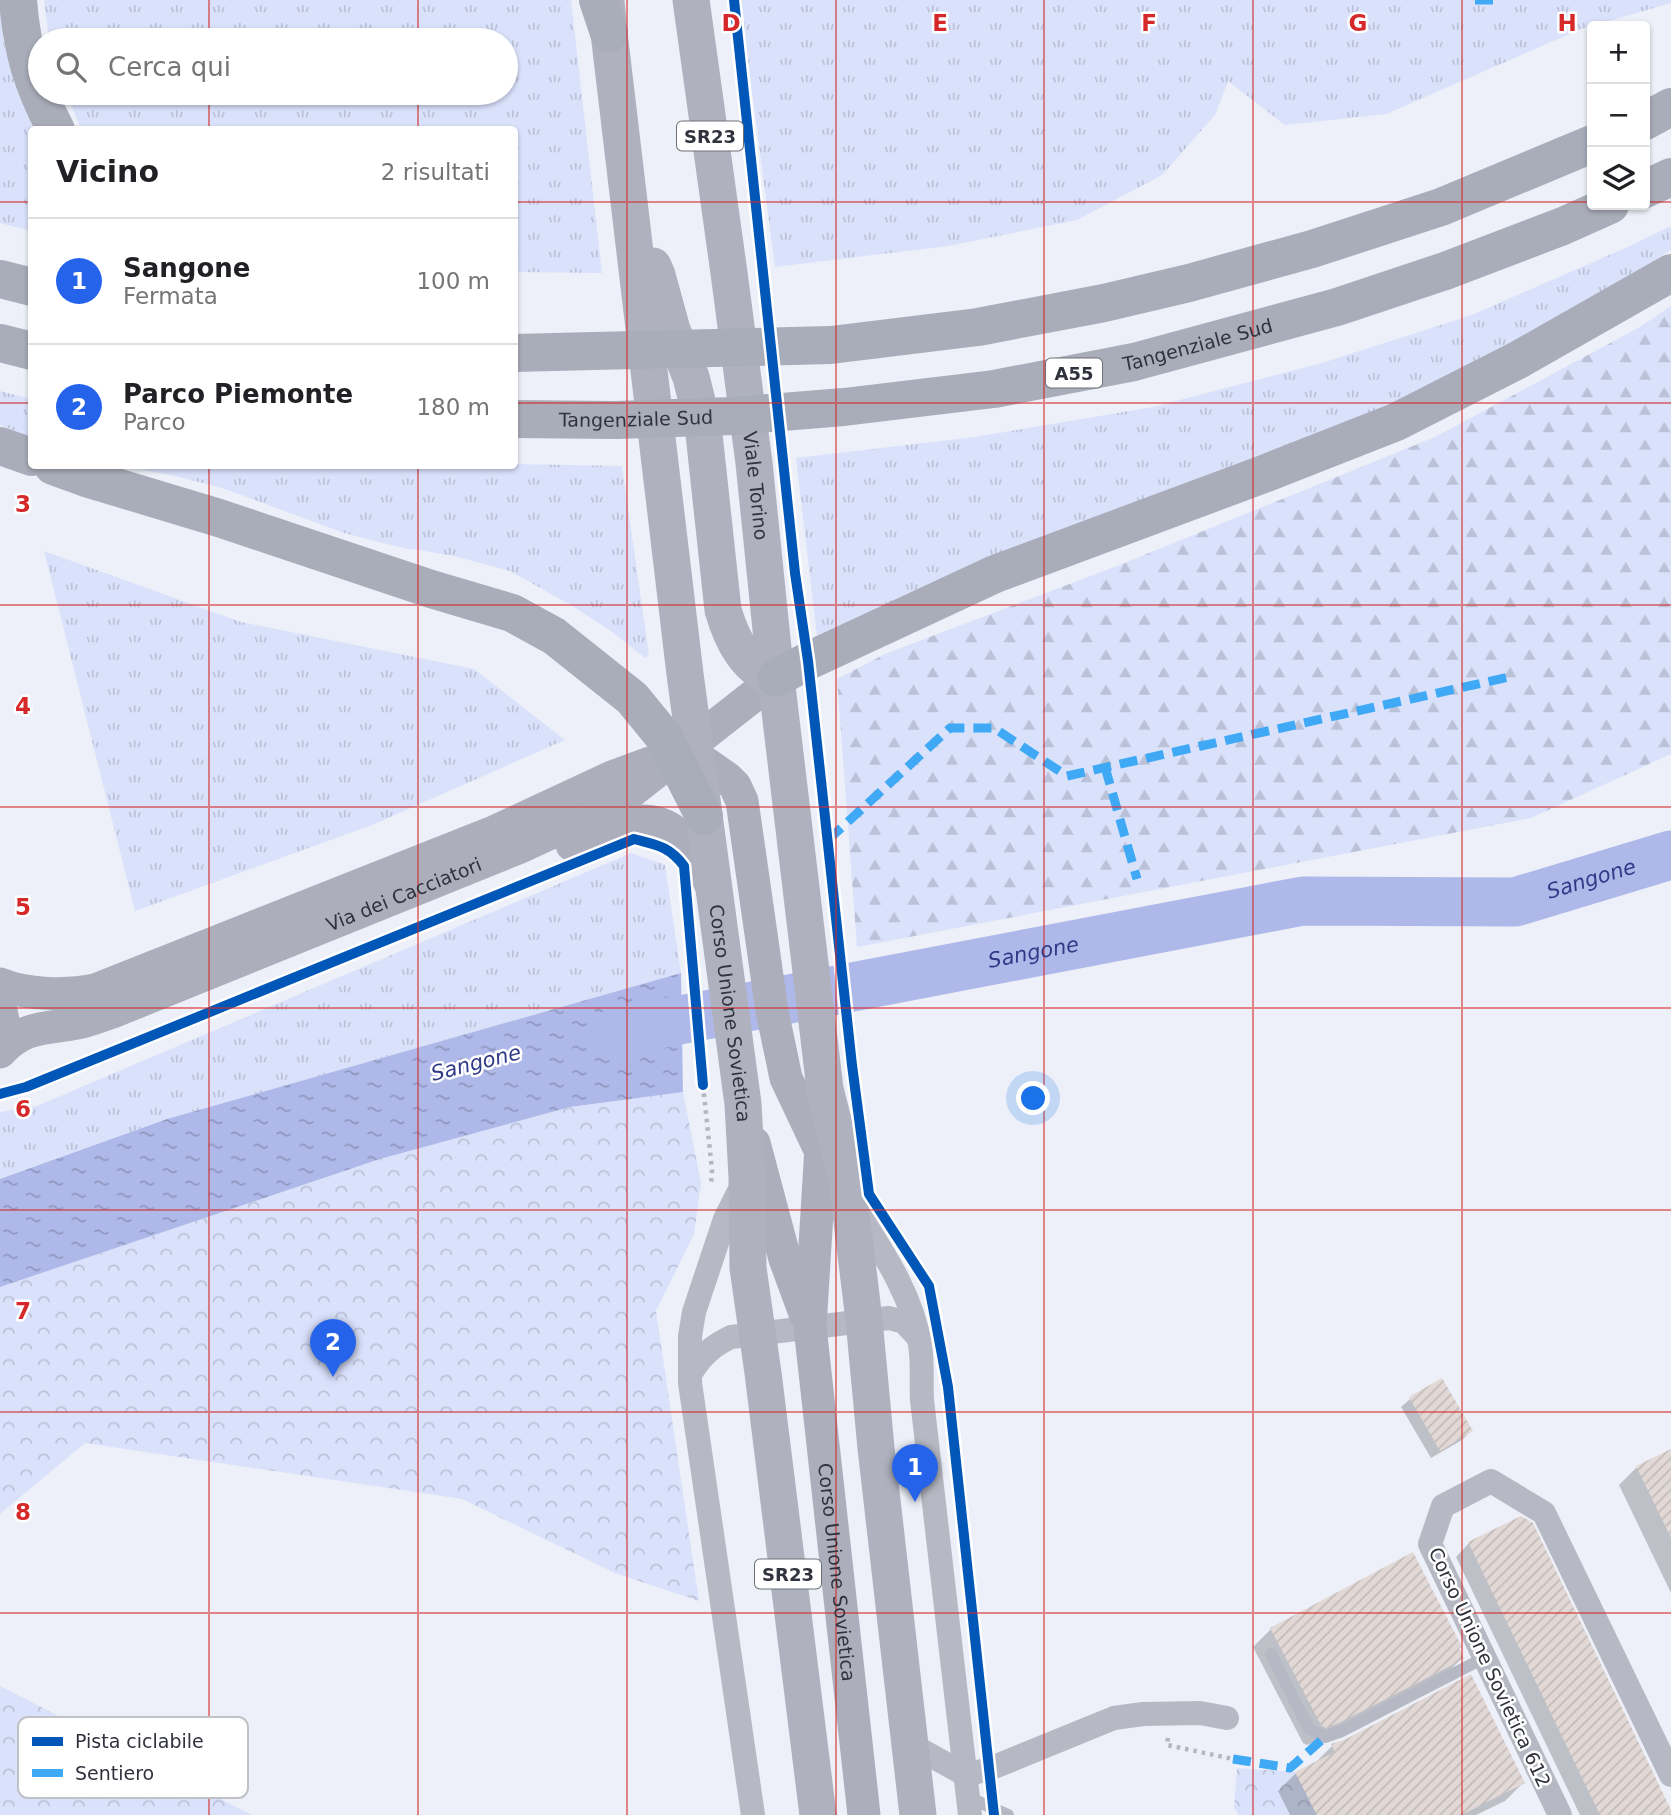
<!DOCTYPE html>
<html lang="it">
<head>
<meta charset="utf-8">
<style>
  :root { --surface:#fff; --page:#f6f6f6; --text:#202124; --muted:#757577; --line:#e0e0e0; --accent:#2563eb }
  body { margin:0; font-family:"DejaVu Sans",sans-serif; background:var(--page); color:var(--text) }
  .controls { position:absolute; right:21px; top:21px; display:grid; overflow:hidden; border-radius:7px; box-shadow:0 2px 5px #0004 }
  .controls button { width:63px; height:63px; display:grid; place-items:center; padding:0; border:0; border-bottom:2px solid var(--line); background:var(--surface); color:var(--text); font:35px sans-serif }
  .you { position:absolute; left:1034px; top:1099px; width:24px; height:24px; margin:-18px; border:5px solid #fff; border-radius:50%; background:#1a73e8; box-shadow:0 0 0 10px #1a73e833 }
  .badge { display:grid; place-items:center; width:46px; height:46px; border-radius:50%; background:var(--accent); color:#fff; font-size:23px; font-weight:700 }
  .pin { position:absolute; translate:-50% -58px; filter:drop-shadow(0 2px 4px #0008) }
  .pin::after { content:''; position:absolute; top:37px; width:24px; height:21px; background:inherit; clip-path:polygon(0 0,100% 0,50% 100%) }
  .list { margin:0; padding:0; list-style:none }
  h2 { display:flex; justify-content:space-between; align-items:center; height:91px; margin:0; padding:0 28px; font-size:30px }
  h2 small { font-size:23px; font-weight:400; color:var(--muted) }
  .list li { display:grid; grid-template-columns:46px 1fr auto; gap:21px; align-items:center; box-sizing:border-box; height:126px; padding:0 28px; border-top:2px solid var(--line) }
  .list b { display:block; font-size:26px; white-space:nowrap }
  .list p { margin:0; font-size:23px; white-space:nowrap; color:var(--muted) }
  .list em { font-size:23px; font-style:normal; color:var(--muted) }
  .icon { flex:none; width:38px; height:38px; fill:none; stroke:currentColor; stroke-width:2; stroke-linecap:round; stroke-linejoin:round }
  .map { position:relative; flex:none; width:1671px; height:1815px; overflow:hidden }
  .search { position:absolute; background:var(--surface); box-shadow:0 2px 5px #0004; left:28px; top:28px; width:490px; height:77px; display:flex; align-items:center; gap:18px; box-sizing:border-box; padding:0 24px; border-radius:38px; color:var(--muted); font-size:26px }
  .panel { position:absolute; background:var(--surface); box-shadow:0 2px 5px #0004; left:28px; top:126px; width:490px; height:343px; border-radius:7px }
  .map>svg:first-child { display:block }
</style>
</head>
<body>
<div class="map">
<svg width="1671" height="1815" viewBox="0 0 1671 1815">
  <defs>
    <pattern id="grass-tufts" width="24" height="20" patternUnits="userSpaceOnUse" patternTransform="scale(1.75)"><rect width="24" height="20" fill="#dae1fb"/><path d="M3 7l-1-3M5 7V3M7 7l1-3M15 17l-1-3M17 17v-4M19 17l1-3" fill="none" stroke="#bbc2d8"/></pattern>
    <pattern id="forest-firs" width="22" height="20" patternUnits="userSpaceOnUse" patternTransform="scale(1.75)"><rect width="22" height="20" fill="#dae1fb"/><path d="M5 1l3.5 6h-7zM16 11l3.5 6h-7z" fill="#bbc2d8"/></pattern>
    <pattern id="park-crowns" width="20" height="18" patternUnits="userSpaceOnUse" patternTransform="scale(1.75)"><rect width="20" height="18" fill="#dae1fb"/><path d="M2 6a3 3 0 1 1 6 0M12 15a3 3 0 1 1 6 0" fill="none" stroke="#bbc2d8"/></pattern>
    <pattern id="water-ripples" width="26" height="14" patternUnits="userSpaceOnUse" patternTransform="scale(1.75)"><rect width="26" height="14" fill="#aeb9ea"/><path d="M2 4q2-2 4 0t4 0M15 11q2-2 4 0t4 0" fill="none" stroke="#8e97bf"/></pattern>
    <pattern id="building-hatch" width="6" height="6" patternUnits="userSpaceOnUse" patternTransform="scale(1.75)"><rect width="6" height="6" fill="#e2d9d6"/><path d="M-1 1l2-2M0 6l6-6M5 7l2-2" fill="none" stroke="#c2bbb9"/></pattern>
  </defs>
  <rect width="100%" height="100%" fill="#edf0f8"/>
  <g fill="url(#grass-tufts)">
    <path d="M 0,0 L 1,0 L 3,41 L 31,124 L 34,129 L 32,130 L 31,231 L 0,223 Z"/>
    <path d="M 44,0 L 571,0 L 602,273 L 515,272 L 514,130 L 81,129 L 66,93 L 506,93 L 506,40 L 49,40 Z"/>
    <path d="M 740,0 L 1671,0 L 1671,3 L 1581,29 L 1386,114 L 1285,125 L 1228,81 L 1215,115 L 1162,175 L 1077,220 L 948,246 L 775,267 Z"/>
    <path d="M 1671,226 L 1671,250 L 1610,288 L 1493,356 L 1344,427 L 817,636 L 796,458 L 975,437 L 1153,407 L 1322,363 L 1472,315 L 1632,245 Z"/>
    <path d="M 0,391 L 31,399 L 31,437 L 0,425 Z"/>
    <path d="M 515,464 L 622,466 L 649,655 L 645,658 L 611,631 L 574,607 L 510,571 L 454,556 L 394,546 L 344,533 L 222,488 L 175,476 L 124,466 L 514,466 Z"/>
    <path d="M 44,551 L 241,622 L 474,669 L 565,740 L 372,825 L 135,911 Z"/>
    <path d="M 631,853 L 665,865 L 681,973 L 167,1119 L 0,1179 L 0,1112 L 37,1106 Z"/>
  </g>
  <path fill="url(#forest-firs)" d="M 1671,306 L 1671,754 L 1531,818 L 857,947 L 837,679 L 885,654 L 1117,566 L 1435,437 L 1640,327 Z"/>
  <g fill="url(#park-crowns)">
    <path d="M 683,1092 L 701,1183 L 694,1234 L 656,1311 L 699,1601 L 615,1573 L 462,1499 L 85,1443 L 0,1514 L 0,1287 L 380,1159 L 570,1107 Z"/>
    <path d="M 0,1686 L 252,1815 L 0,1815 Z"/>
    <path d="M 1237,1768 L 1295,1772 L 1317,1815 L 1239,1815 L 1234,1808 Z"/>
  </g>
  <path fill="url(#water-ripples)" d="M 681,973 L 683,1092 L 570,1107 L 380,1159 L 0,1287 L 0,1179 L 167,1119 Z"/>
  <g fill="#0003">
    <path d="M 1410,1399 L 1471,1431 L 1462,1440 L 1431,1458 L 1401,1407 Z"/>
    <path d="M 1671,1451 L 1671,1593 L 1619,1485 L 1637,1467 Z"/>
    <path d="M 1469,1543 L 1671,1815 L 1580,1815 L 1456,1557 Z"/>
    <path d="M 1271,1629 L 1457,1649 L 1462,1658 L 1444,1676 L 1319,1740 L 1307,1745 L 1303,1743 L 1253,1647 Z"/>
    <path d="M 1332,1746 L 1523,1783 L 1505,1801 L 1476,1815 L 1290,1815 L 1278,1791 L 1296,1773 L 1314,1764 Z"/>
  </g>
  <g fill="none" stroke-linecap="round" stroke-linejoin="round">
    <path stroke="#aeb9ea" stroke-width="49" id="s1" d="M 617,1032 L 1303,901 L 1515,902 L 1671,855"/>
  </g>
  <g fill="url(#building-hatch)">
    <path d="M 1442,1378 L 1473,1431 L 1440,1451 L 1409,1397 Z"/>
    <path d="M 1671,1449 L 1671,1538 L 1636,1466 Z"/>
    <path d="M 1521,1516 L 1533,1523 L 1671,1810 L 1671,1815 L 1600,1815 L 1468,1542 Z"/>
    <path d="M 1413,1552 L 1462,1647 L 1459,1648 L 1464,1659 L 1339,1723 L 1326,1728 L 1321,1725 L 1270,1628 Z"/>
    <path d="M 1471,1674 L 1525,1783 L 1461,1815 L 1317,1815 L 1295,1772 L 1335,1752 L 1331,1744 L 1346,1739 Z"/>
  </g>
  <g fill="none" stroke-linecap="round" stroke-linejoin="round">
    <g stroke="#b4b6be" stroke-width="4.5" stroke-dasharray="3.5 5" stroke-linecap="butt">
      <path d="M 703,1085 L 712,1170 L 711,1186"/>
      <path d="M 1168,1738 L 1167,1745 L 1233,1759"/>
    </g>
    <g stroke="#b6b9c3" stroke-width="12">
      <path d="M 1271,1654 L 1309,1729 L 1325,1737 L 1342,1731 L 1484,1658"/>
      <path d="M 968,1797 L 1008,1815"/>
    </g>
    <g stroke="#b6b9c3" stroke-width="24">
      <path d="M 743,1183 L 725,1219 L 694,1312 L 690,1336 L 690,1383 L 753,1815"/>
      <path d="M 855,1208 C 882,1251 912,1294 920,1345 C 923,1363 921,1382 922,1400 L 970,1815"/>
      <path d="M 691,1373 C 701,1356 712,1346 731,1337 L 889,1318 L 904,1322 L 918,1337"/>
      <path d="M 910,1744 L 966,1775 L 989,1769 L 1114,1718 L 1143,1714 L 1200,1713 L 1227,1718"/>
      <path d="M 1560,1815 L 1430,1544 L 1443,1506 L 1491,1481 L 1544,1513 L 1671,1775"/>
    </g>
    <g stroke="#acafbb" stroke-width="33">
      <path d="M 572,845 C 593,837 623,821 644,821 C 680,821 697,857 711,885"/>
      <path d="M 0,984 C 26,995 67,996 95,990 L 496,831 L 612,777 L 650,763 L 674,758 L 696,759 L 707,764 L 727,778 L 735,786 L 742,801 L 772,1011 L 786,1078 L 821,1152"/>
      <path d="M 0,1005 L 4,1026 L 0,1045"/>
      <path id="s2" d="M 0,1052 C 23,1027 41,1029 72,1024 C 87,1022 101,1016 115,1011 L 518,848 L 609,806 L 632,791 L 776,678"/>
      <path id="s3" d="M 822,1131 L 810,1327 L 864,1815"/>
      <path d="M 754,1143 L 785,1259 L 806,1316"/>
    </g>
    <g stroke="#afb2be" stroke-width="37">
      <path id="s4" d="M 691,0 L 729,273 L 754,463 L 776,678 L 825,1089 L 846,1172 L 864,1320 L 876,1448 L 918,1815"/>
      <path id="s5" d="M 606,1 L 609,33 L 685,674 L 743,1104 L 747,1177 L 748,1268 L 763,1373 L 818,1815"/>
      <path d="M 653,266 L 657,275 L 672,330 L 691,377 L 703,425 L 723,610 C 731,637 745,670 776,678"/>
    </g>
    <g stroke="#a9acb9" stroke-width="38">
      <path d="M 18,0 C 22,51 32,84 56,130"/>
      <path d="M 598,0 L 609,33"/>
      <path d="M 1645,121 L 1671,107"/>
      <path d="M 1645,189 L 1671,177"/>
      <path d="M 0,279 L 32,287"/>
      <path d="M 0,343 L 32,351"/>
      <path d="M 514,353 L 831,345 L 978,327 L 1104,303 L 1189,283 L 1312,249 L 1441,207 L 1592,144"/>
      <path id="s6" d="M 514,419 L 616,420 L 733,416 L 844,407 L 994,389 L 1134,362 L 1337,307 L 1445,271 L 1563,226 L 1610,205"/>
      <path d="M 0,446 L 32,457"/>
      <path d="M 53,466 L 86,478 L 219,518 L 431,589 L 512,613 L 554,636 L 632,698 L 664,737 L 704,816"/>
      <path d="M 776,678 L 808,661 L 995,574 L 1261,475 L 1396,422 L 1518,360 L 1671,273"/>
    </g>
    <g stroke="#3fa9f5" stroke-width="9" stroke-dasharray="18 9" stroke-linecap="butt">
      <path d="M 1475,0 L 1499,0"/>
      <path d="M 1105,767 L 1137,879"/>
      <path d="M 828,840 L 950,728 L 994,728 L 1067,776 L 1509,677"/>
      <path d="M 1233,1759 L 1290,1768 L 1325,1737"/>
    </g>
    <g stroke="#fff" stroke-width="15">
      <g id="cycleway">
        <path d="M 734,0 L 795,573 L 808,661 L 852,1065 L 869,1194 L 929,1286 L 948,1387 L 994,1815"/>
        <path d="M 0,1094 L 26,1087 L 634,839 C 657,845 669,846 684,866 L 703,1085"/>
      </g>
    </g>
    <use href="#cycleway" stroke="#0057b8" stroke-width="10"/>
  </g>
  <path fill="none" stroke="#d62828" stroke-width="2" stroke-opacity="0.55" d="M 209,0 L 209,40M 418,0 L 418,40M 627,0 L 627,1815M 836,0 L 836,1815M 1044,0 L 1044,1815M 1253,0 L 1253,1815M 1462,0 L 1462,1815M 209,93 L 209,130M 418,93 L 418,130M 0,202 L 32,202M 514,202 L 1592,202M 1645,202 L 1671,202M 0,403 L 32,403M 514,403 L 1671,403M 209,466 L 209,1815M 418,466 L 418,1815M 0,605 L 1671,605M 0,807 L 1671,807M 0,1008 L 1671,1008M 0,1210 L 1671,1210M 0,1412 L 1671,1412M 0,1613 L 1671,1613"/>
  <g text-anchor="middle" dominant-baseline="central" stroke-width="5" stroke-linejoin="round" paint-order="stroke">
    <g fill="#fff" stroke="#6e7077" stroke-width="2">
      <rect x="677" y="121.5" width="66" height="29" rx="5"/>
      <rect x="1046" y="358.5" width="56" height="29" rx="5"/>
      <rect x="755" y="1559.5" width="66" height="29" rx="5"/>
    </g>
    <g font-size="18" font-weight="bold" fill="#30323d">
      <text x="710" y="136">SR23</text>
      <text x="1074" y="373">A55</text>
      <text x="788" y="1574">SR23</text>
    </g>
    <g font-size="19" fill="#30323d" stroke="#fff">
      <text stroke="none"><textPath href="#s6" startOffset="690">Tangenziale Sud</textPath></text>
      <text stroke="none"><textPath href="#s6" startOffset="122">Tangenziale Sud</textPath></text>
      <text stroke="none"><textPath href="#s4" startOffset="490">Viale Torino</textPath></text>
      <text stroke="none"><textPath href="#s2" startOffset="436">Via dei Cacciatori</textPath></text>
      <text stroke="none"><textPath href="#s5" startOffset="1020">Corso Unione Sovietica</textPath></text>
      <text stroke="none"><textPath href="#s3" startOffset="443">Corso Unione Sovietica</textPath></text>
      <text transform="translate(1490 1667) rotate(65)">Corso Unione Sovietica 612</text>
    </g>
    <g font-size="21" font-style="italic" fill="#313a87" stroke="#fff">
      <text stroke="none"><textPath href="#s1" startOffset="990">Sangone</textPath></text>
      <text stroke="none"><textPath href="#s1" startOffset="424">Sangone</textPath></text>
      <text transform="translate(476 1063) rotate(-14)">Sangone</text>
    </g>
  </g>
  <rect x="18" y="1717" width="230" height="81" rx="10" fill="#fff" stroke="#c1c2c5" stroke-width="2"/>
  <rect x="32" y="1737" width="31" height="9" fill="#0057b8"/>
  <rect x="32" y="1769" width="31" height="8" fill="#3fa9f5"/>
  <g font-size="19" fill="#30323d">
    <text x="75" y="1748">Pista ciclabile</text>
    <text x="75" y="1780">Sentiero</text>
  </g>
  <g font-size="23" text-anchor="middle" font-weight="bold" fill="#d62828" stroke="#fff" stroke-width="5" stroke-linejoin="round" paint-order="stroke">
    <text x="731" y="31">D</text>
    <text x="940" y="31">E</text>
    <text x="1149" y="31">F</text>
    <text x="1358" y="31">G</text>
    <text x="1567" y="31">H</text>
    <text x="23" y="512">3</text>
    <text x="23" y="714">4</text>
    <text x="23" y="915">5</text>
    <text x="23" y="1117">6</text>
    <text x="23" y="1319">7</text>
    <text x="23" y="1520">8</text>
  </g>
</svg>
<div class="controls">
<button>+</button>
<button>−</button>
<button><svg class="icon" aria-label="layers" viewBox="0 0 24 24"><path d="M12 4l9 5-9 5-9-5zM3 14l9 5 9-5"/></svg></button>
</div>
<div class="you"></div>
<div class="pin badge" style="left:915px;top:1502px">1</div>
<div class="pin badge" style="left:333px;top:1377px">2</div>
<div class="search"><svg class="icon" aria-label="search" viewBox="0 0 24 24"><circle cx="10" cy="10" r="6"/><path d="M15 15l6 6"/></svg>Cerca qui</div>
<section class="panel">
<h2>Vicino<small>2 risultati</small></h2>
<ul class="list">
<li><span class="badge">1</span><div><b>Sangone</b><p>Fermata</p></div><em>100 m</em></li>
<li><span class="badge">2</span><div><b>Parco Piemonte</b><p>Parco</p></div><em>180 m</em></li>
</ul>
</section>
</div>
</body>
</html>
